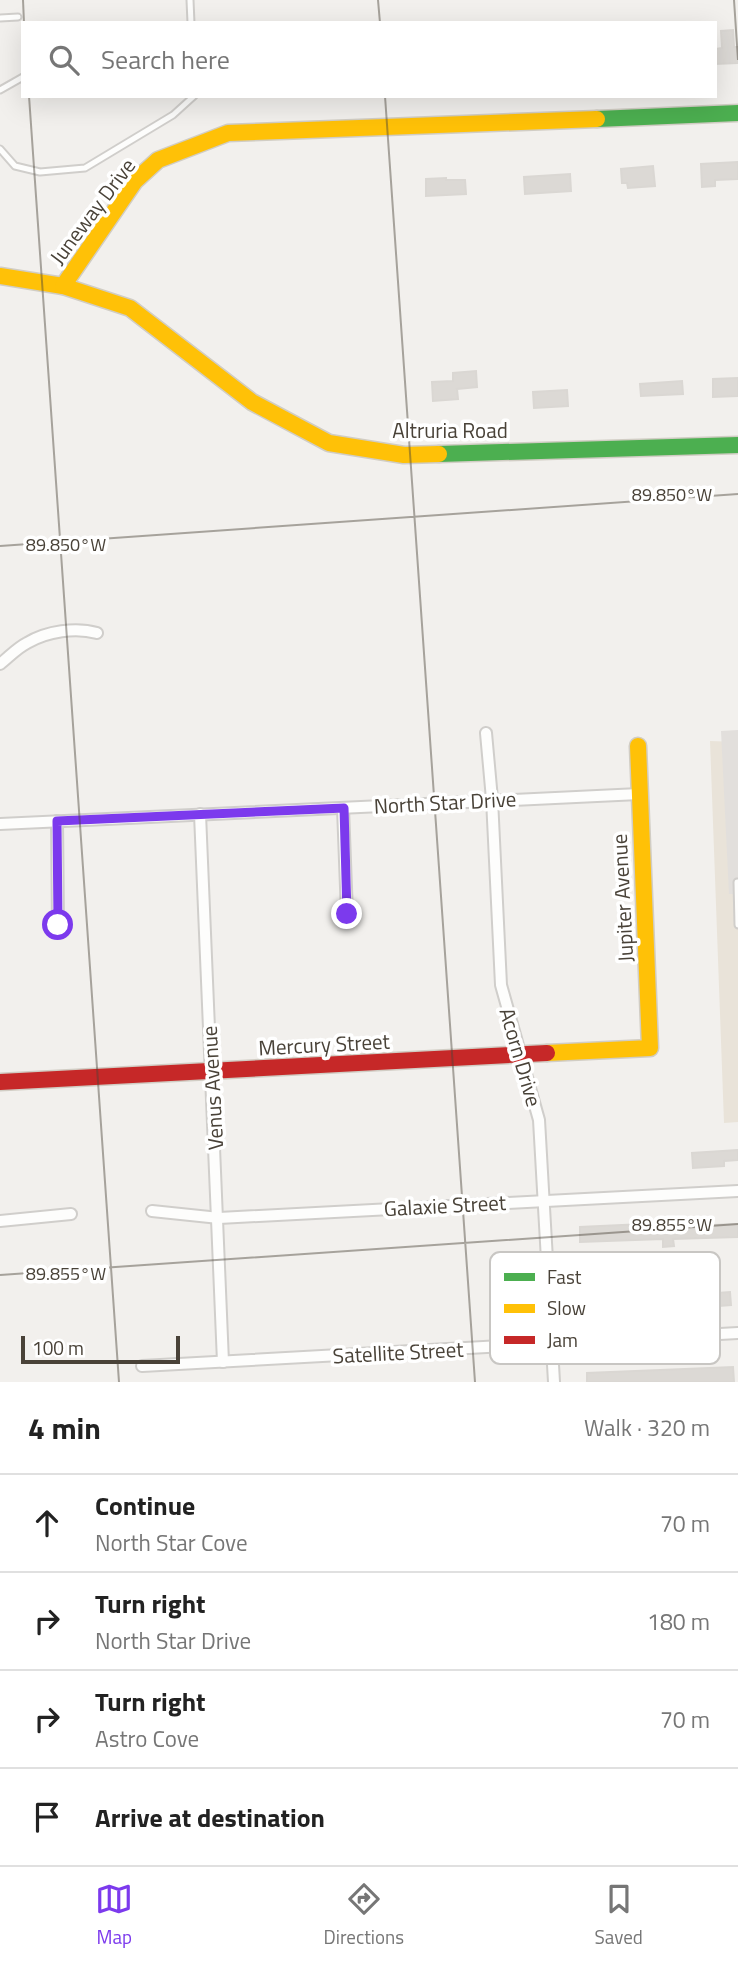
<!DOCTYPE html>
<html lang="en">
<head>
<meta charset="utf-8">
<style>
  :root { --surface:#fff; --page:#f2f2f2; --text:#222; --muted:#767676; --line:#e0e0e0; --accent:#7c3aed }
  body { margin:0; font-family:"Titillium Web",sans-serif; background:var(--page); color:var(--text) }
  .scale { position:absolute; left:21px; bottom:18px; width:159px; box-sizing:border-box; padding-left:7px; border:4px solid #494238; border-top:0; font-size:19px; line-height:24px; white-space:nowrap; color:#494238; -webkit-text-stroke:5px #fff; paint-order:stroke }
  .stop { position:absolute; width:21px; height:21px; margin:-16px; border:5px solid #7c3aed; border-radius:50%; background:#fff }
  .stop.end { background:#7c3aed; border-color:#fff; box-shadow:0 2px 7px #0008 }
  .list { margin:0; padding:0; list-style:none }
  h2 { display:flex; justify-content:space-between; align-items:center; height:91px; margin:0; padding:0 28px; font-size:30px }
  h2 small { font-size:23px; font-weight:400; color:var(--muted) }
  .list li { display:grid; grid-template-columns:46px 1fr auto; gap:21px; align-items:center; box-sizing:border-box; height:98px; padding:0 28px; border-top:2px solid var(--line) }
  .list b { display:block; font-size:26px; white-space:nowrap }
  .list p { margin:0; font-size:23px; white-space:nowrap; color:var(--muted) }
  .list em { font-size:23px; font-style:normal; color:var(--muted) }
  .icon { flex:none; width:38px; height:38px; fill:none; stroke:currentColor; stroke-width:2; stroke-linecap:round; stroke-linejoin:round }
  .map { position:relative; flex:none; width:738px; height:1382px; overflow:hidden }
  .search { position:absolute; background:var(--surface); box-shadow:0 7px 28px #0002; left:21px; right:21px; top:21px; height:77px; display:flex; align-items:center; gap:18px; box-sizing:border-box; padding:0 24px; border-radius:0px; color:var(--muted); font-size:26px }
  .sheet { height:483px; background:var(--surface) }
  nav { display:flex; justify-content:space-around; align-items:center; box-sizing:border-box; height:98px; border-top:2px solid var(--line); background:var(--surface); font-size:19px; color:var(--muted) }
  nav a { display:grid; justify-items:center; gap:4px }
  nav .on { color:var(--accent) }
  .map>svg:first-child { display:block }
</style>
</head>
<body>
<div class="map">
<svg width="738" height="1382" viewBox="0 0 738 1382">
  <rect width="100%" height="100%" fill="#f2f0ed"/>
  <path fill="#e9e3d9" d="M 710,741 L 738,742 L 738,1122 L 724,1123 Z"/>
  <path fill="#e2dfdc" d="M 738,730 L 738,894 L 729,894 L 721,731 Z"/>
  <g fill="#dcd9d5" stroke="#dad7d3" stroke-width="2">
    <path d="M 733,30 L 734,47 L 738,47 L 738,63 L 715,64 L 715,49 L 722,48 L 721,31 Z"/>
    <path d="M 738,162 L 738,179 L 715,180 L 715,186 L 702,187 L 701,164 Z"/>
    <path d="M 653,166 L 655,186 L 628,188 L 627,183 L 622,183 L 621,169 Z"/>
    <path d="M 570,174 L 571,191 L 525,194 L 524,177 Z"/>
    <path d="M 446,178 L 446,180 L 465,180 L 466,194 L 426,196 L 426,179 Z"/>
    <path d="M 476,371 L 477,387 L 457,389 L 458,399 L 433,401 L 432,382 L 453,381 L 453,373 Z"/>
    <path d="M 738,378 L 738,396 L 713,397 L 713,379 Z"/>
    <path d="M 682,381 L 683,394 L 641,396 L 640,384 Z"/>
    <path d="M 567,390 L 568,406 L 534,408 L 533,392 Z"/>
    <path d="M 738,1150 L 738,1160 L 724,1161 L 724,1166 L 693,1168 L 692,1153 Z"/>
    <path d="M 686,1222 L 687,1226 L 738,1224 L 738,1237 L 673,1239 L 674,1246 L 663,1247 L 663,1239 L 580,1242 L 580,1227 Z"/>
    <path d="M 716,1287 L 717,1293 L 730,1292 L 731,1305 L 691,1308 L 691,1311 L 651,1313 L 651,1316 L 621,1317 L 620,1296 L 660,1294 L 660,1290 Z"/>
    <path d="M 733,1367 L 734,1382 L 587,1382 L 587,1373 Z"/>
  </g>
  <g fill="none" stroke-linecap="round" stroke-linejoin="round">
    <g stroke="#d0cecb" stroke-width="9">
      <g id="lane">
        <path d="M 190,0 L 191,23"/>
        <path d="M 0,18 L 18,17"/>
        <path d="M 0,90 L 23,77"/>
        <path d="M 0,149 L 15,166 L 40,172 L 85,168 L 173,115 L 194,96"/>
        <path d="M 737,882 L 738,925"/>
      </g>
    </g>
    <g stroke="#d0cecb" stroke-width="14">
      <g id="street">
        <path d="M 0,664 C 9,657 17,648 27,643 C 47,631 76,627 97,633"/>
        <path d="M 486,733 L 492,799 L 501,985 L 539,1120 L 554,1382"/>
        <path d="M 343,808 L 347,914"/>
        <path d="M 200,814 L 223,1362"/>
        <path d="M 57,821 L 58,925"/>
        <path d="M 0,824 L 639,794"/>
        <path d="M 152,1211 L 219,1218 L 738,1191"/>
        <path d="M 0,1221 L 71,1214"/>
        <path d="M 142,1366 L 738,1333"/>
      </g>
    </g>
    <g stroke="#d1cdc4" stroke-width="19">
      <g id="fast">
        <path d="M 597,119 L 738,113"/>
        <path d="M 439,454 L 738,445"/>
      </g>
    </g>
    <g stroke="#d1cdc4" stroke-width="19">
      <g id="slow">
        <path d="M 0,276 L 63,286 L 130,308 L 252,402 L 329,443 L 404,455 L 439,454"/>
        <path d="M 63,286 L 135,181 L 158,160 L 228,133 L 597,119"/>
        <path d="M 547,1053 L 650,1048 L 638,746"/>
      </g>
    </g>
    <g stroke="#d1cdc4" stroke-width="19">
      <path id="jam" d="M 0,1082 L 547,1053"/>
    </g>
    <use href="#lane" stroke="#fdfdfc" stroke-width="5"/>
    <use href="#street" stroke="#fdfdfc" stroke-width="10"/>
    <use href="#fast" stroke="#4caf50" stroke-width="16"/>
    <use href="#slow" stroke="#ffc107" stroke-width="16"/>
    <use href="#jam" stroke="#c62828" stroke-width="16"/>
  </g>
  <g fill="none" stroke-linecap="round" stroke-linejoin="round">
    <path stroke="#7c3aed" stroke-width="9" d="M 58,925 L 57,821 L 344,808 L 347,914"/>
  </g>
  <path fill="none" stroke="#494238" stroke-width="2" stroke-opacity="0.45" d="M 23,0 L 24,23M 378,0 L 380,23M 734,0 L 738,60M 29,96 L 119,1382M 385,96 L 475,1382M 0,546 L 738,494M 0,1275 L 738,1224"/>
  <g text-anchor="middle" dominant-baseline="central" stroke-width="7" stroke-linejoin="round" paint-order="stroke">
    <g font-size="21" fill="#494238" stroke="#fff">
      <text transform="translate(92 211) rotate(-53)">Juneway Drive</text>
      <text x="450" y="430">Altruria Road</text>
      <text transform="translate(445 802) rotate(-3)">North Star Drive</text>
      <text transform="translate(622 898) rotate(-93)">Jupiter Avenue</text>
      <text transform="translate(324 1044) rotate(-3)">Mercury Street</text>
      <text transform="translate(521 1057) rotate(74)">Acorn Drive</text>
      <text transform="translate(212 1088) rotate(-93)">Venus Avenue</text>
      <text transform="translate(445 1205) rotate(-3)">Galaxie Street</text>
      <text transform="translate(398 1352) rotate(-3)">Satellite Street</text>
    </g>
  </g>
  <rect x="490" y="1252" width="230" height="112" rx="10" fill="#fff" stroke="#c8c6c3" stroke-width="2"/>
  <rect x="504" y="1273" width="31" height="8" fill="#4caf50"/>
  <rect x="504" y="1304" width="31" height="9" fill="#ffc107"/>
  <rect x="504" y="1336" width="31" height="8" fill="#c62828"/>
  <g font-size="19" fill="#494238">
    <text x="547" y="1284">Fast</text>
    <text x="547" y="1315">Slow</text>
    <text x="547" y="1347">Jam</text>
  </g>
  <g font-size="18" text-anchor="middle" fill="#494238" stroke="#fff" stroke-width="7" stroke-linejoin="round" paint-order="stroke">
    <text x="672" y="501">89.850°W</text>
    <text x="66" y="551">89.850°W</text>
    <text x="672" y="1231">89.855°W</text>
    <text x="66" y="1280">89.855°W</text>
  </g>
</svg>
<div class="scale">100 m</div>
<div class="stop" style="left:58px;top:925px"></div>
<div class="stop end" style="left:347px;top:914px"></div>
<div class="search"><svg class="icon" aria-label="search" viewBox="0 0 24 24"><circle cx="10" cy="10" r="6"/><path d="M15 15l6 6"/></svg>Search here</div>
</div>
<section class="sheet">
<h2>4 min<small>Walk · 320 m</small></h2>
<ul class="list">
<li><svg class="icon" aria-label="ahead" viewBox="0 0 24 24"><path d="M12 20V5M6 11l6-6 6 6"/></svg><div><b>Continue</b><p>North Star Cove</p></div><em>70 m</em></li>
<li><svg class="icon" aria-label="right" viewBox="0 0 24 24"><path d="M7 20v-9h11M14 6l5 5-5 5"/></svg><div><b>Turn right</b><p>North Star Drive</p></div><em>180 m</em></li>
<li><svg class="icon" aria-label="right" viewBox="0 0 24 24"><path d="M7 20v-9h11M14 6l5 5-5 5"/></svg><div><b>Turn right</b><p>Astro Cove</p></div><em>70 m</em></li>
<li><svg class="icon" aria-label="arrive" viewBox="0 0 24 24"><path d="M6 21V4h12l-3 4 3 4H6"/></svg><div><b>Arrive at destination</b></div></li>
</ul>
</section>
<nav>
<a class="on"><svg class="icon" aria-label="map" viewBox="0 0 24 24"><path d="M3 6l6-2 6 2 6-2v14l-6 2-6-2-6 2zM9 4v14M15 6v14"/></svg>Map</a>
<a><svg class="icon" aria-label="directions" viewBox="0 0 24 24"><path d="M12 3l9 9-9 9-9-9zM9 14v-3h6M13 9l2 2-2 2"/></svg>Directions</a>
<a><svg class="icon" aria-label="saved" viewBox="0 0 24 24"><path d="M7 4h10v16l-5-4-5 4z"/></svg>Saved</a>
</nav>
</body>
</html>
